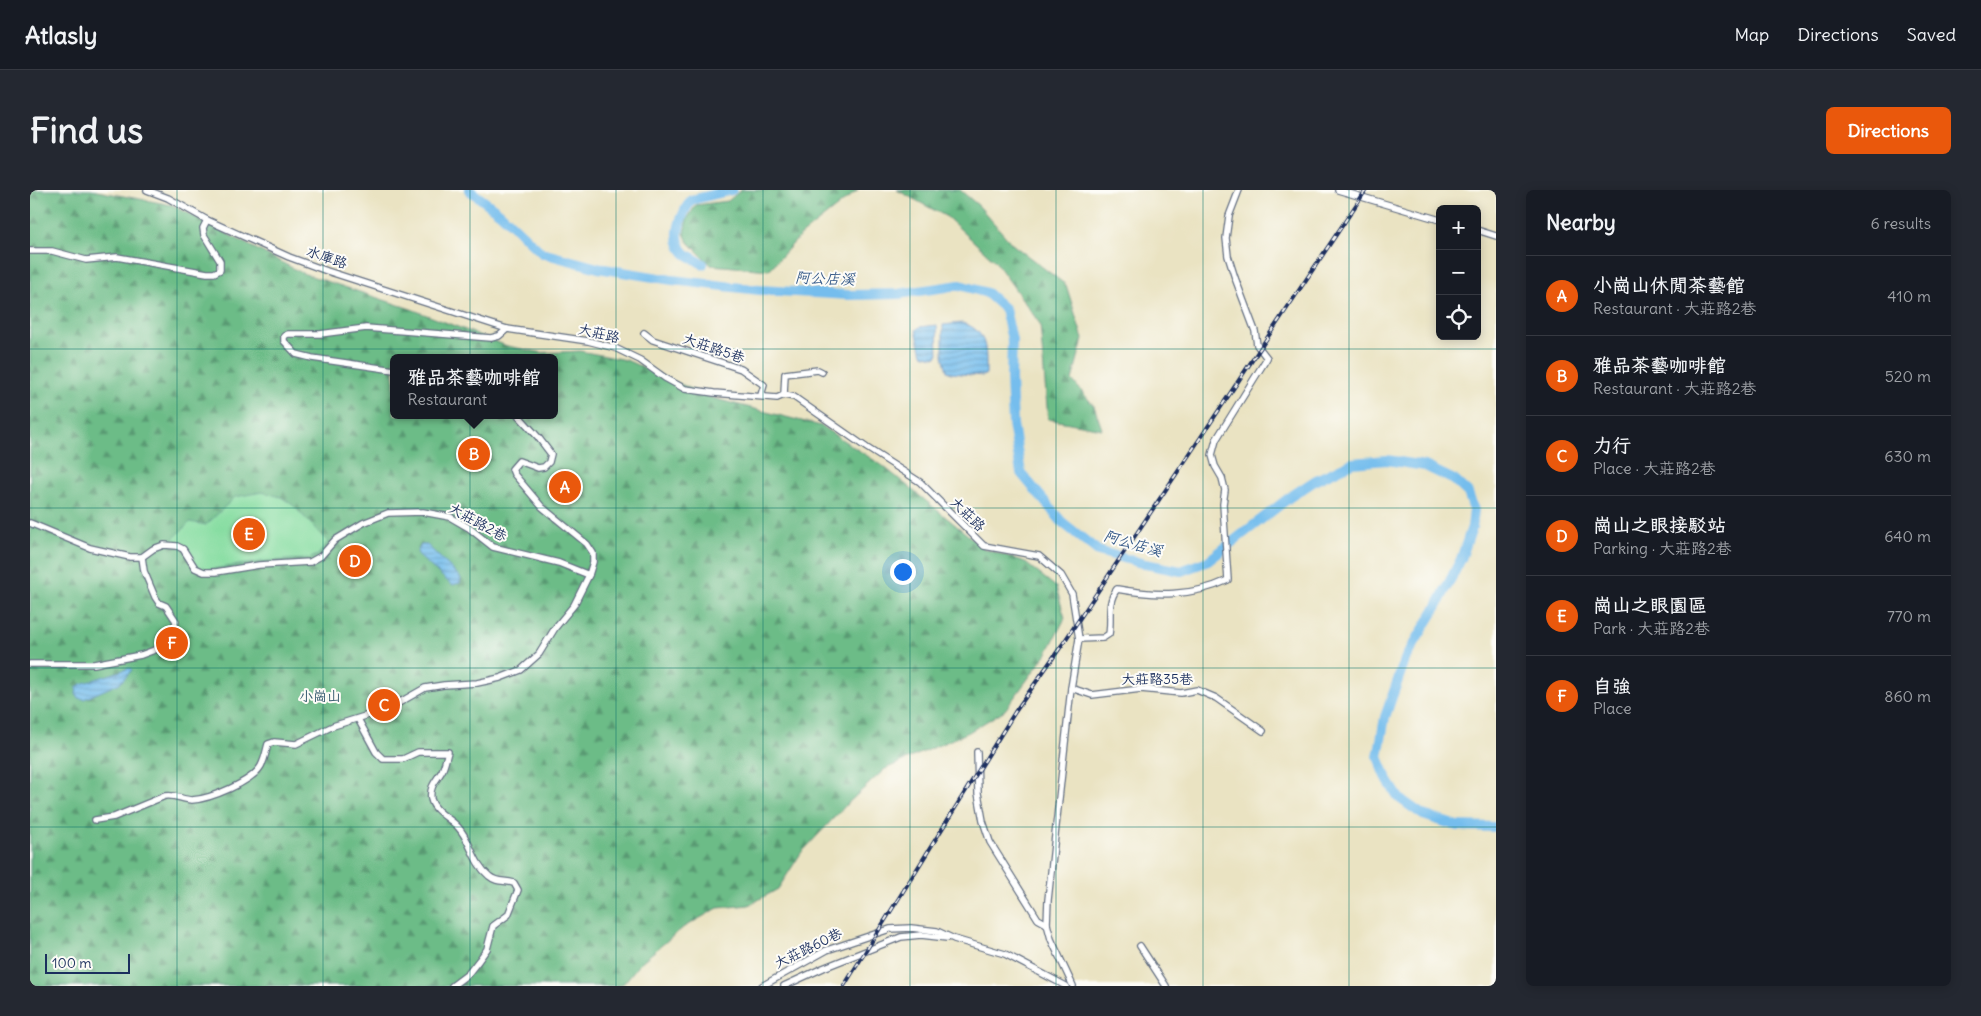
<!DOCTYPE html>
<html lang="en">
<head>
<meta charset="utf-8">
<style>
  :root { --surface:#171b24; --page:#242831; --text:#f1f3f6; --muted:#9ea1a6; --line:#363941; --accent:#ea580c }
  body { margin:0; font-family:Delius,"LXGW WenKai TC",sans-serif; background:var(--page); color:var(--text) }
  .controls { position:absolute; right:15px; top:15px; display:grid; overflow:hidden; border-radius:8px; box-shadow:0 2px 12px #0003 }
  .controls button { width:45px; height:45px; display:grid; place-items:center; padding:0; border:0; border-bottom:1px solid var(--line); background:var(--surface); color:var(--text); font:25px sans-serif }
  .scale { position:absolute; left:15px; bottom:12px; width:85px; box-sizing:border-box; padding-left:5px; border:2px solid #1b2f5e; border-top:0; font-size:14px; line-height:18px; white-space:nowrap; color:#1b2f5e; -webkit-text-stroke:4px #fdfcf7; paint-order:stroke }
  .you { position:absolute; left:872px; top:381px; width:18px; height:18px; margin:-12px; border:4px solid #fff; border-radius:50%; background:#1a73e8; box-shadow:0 0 0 8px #1a73e833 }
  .badge { display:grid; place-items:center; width:32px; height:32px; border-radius:50%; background:var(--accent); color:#fff; font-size:16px; font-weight:700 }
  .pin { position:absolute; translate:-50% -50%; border:2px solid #fff; box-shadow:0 1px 5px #0006 }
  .popup { position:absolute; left:360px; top:164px; width:168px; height:65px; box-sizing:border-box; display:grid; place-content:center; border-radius:8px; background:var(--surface); filter:drop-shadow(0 1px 4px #0005); font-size:16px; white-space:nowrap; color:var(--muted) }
  .popup b { font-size:19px; color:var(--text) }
  .popup::after { content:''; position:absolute; left:50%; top:100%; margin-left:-10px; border:10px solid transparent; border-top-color:var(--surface) }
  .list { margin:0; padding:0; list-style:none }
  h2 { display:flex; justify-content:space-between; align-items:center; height:65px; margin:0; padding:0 20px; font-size:21px }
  h2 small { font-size:16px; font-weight:400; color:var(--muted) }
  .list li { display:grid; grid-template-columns:32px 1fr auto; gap:15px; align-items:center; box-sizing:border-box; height:80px; padding:0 20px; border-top:1px solid var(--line) }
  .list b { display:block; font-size:19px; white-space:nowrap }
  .list p { margin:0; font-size:16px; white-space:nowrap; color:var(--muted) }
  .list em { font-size:16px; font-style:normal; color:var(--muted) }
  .icon { flex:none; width:28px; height:28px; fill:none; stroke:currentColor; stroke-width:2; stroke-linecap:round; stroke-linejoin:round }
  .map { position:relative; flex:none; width:1466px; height:796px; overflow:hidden; border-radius:8px }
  header { display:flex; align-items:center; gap:30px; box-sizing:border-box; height:70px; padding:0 25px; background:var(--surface); border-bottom:1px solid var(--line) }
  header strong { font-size:24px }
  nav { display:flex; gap:28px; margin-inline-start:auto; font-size:18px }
  .intro { display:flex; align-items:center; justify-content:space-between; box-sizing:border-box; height:120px; padding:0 30px }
  h1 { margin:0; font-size:35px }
  .button { padding:12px 22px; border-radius:8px; background:var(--accent); color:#fff; font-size:18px; font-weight:700 }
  main { display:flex; gap:30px; padding:0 30px }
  aside { flex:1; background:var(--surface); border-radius:8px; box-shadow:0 2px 12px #0003 }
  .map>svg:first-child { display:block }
</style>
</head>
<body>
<header>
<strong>Atlasly</strong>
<nav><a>Map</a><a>Directions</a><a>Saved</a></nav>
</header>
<div class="intro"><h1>Find us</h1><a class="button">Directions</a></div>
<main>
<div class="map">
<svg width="1466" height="796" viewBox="0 0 1466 796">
  <defs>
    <pattern id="forest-firs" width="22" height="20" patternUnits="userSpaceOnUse" patternTransform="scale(1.25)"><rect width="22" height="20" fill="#6cbc87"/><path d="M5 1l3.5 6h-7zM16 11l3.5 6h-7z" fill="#589972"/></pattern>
    <pattern id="water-rules" width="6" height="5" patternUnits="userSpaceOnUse" patternTransform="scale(1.25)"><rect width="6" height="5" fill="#74bded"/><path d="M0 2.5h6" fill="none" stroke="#5e9ac3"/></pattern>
  </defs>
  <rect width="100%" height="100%" fill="#fdfcf7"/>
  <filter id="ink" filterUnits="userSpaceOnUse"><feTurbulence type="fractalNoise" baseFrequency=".02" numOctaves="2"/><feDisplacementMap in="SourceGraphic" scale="10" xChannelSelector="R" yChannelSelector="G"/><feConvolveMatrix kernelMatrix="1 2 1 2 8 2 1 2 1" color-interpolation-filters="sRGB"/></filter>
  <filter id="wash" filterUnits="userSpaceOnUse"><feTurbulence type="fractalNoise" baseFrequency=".0096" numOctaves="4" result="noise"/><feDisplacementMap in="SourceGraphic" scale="20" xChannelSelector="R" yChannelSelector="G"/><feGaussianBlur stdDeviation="1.12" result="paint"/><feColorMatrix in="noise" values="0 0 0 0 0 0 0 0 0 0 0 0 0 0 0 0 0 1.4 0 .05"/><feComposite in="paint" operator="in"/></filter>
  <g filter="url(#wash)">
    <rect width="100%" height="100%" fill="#eae3c2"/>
    <g fill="url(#forest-firs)" stroke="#447672" fill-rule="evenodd">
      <path d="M 0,0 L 61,0 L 142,15 L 272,83 L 381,119 L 477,156 L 513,163 L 550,161 L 596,170 L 682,208 L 791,236 L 853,276 L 955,359 L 993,371 L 1026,397 L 1035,428 L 1017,463 L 975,520 L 939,542 L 855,579 L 817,614 L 771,663 L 748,699 L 719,715 L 688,718 L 654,737 L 610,773 L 594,793 L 588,796 L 0,796 ZM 364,168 L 524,168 L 524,225 L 364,225 Z"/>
      <path d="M 711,0 L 828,0 L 770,46 L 739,80 L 681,75 L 658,52 L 654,43 L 657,29 L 666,15 L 698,11 Z"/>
      <path d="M 867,0 L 930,0 L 949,16 L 982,54 L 1036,95 L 1053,149 L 1042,190 L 1064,216 L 1072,239 L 1018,229 L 1010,134 L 965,71 L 917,27 Z"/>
    </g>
    <path fill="#86dda1" stroke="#508680" d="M 232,302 L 251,307 L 263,315 L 298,352 L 288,365 L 278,369 L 238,371 L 175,380 C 165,376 164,371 158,363 C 154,358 145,355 139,353 L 160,332 L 176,335 L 205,307 Z"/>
    <g fill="url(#water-rules)" stroke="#4876a6">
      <path d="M 932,133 C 958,140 956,160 956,184 L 953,186 L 921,183 L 917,181 L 913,165 L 913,135 Z"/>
      <path d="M 907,135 L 908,166 L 904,167 L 892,164 L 886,140 L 889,137 Z"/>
      <path d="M 391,355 L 397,355 L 429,386 L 431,389 L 430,393 L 422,395 L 390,367 L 387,362 Z"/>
      <path d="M 100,478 L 102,480 L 90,493 L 54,509 L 48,508 L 46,504 L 47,497 L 51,494 Z"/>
    </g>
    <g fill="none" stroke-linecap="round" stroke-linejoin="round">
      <g stroke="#74bded" stroke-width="10">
        <path d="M 439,0 L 470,23 L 512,63 L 568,78 L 642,90 L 729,100 L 819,105 L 868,104 L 930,95 L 957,103 L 975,119 L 982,150 L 981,189 L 983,234 L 991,283 L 1032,332 L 1068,361 L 1115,374 L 1151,381 L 1178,371 L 1260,307 L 1286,290 L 1322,273 L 1357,270 L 1395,276 L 1424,290 L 1438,303 L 1444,320 L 1442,337 L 1431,369 L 1407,416 L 1376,467 L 1355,527 L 1348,567 L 1358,591 L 1369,608 L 1393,625 L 1427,636 L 1466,637"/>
        <path d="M 673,74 C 667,70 660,67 655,63 C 640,47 652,24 661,10 L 702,0"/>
      </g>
    </g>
  </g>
  <g filter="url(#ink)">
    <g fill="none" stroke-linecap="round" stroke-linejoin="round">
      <g stroke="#636e81" stroke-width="8">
        <g id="minor">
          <path d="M 117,0 L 138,8 L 177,30 L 259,67 L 297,81 L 477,139 L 558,151 L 585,158 L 610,170 L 635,188 L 655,199 L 684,203 L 747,208 L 754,205 L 764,207 L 837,258 L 890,292 L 954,356 L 1009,366 L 1031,385 L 1042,404 L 1049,449 L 1041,498 L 1018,710 L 1017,734 L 1021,749 L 1043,796"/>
          <path d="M 1308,0 L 1410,30"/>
          <path d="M 1447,40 L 1466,46"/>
          <path d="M 0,61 L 22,61 L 56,70 L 87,67 L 177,83 L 184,83 L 190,80 L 190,71 L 174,45 L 173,38 L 177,30"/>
          <path d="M 614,143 L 623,150 L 711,179 L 734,195 L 731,205"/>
          <path d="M 364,180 L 282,168 L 266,164 L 254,151 L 254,146 L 258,144 L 290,144 L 336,138 L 461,148 L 469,146 L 477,139"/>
          <path d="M 754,205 L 755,184 L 788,180 L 792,182"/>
          <path d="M 0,333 L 60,358 L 100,367 L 112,367 L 123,359 L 134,355 L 147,356 L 153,359 L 165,378 L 174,382 L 186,382 L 229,375 L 280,372 L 291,366 L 305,350 L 333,333 L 358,323 L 393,322 L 420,327 L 439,338 L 463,357 L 529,373 L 559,385 L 563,372 L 563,363 L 557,354 L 512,317 L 484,284 L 482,279 L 489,271 L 508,278 L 514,277 L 519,272 L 521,264 L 508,247 L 488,225"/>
          <path d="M 1049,449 L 1073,448 L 1079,444 C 1082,428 1076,413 1087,399 C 1125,406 1162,407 1198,390 L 1193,314 L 1195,300 L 1192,288 L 1185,276 L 1182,265 L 1186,250 L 1237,168 L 1227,155 L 1225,141 L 1205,88 L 1198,66 L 1196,48 L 1199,26 L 1209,0"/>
          <path d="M 0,474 L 64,474 L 111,465 L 138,455 L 143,445 L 146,431 L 136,416 L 129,413 L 125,407 L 114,381 L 112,367"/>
          <path d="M 1041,498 L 1062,505 L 1111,499 L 1151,503 L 1167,500 L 1186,508 L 1233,541"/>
          <path d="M 328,529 L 346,562 L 353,569 L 373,569 L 388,562 L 418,562 C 416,568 415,575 412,581 C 407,590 399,596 401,609 C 404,622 420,628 428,637 C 441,651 443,673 459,686 C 467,693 474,690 484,693 L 488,700 L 478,725 L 463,736 L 457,759 L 449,770 L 438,784 L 422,796"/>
          <path d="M 947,562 L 948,603 L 953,631 L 960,652 L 1008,729 L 1017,734"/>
          <path d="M 65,630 L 84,627 L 135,606 C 145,604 152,610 162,610 C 180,609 222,592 231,576 C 235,569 236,561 238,554 L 244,552 L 266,554 L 303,536 L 358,519 L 395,498 L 414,495 L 447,493 L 470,488 L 491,480 L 509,464 L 525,438 L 544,415 L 559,385"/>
          <path d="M 1110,756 L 1136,796"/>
          <path d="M 732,796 L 797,760 L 860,739 L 881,738 L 907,741 L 924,749 L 975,764 L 1036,796"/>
          <path d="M 754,796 L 793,778 L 871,747 L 891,745 L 917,748"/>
        </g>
      </g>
      <use href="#minor" stroke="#fff" stroke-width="5.5"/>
      <g stroke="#1b2f5e" stroke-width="4">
        <path id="rail" d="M 814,796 L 985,522 L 1032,455 L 1336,0"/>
      </g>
      <use href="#rail" stroke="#fdfcf7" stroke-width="2" stroke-dasharray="5.5" stroke-linecap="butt"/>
    </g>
  </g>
  <path fill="none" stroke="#0f766e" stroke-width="1" stroke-opacity="0.55" d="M 147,0 L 147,796M 293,0 L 293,796M 440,0 L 440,796M 586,0 L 586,796M 733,0 L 733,796M 880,0 L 880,796M 1026,0 L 1026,796M 1173,0 L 1173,796M 1319,0 L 1319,796M 0,159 L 1466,159M 0,318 L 1466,318M 0,478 L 1466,478M 0,637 L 1466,637"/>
  <g text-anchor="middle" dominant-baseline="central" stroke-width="4" stroke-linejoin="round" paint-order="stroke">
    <g font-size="14" fill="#1b2f5e" stroke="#fdfcf7">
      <text transform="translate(297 67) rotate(19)">水庫路</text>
      <text transform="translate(569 143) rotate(13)">大莊路</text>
      <text transform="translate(684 158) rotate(19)">大莊路5巷</text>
      <text transform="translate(938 324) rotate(44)">大莊路</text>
      <text transform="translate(448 332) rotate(29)">大莊路2巷</text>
      <text x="1127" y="489">大莊路35巷</text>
      <text transform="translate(778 758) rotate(-26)">大莊路60巷</text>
    </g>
    <g font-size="14" fill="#365a6f" stroke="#fdfcf7">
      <text x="290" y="506">小崗山</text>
    </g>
    <g font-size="15" font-style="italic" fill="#365a89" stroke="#fdfcf7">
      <text transform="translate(795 88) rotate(2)">阿公店溪</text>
      <text transform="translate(1103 353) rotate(16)">阿公店溪</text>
    </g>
  </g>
</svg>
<div class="controls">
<button>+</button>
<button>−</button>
<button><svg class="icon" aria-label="locate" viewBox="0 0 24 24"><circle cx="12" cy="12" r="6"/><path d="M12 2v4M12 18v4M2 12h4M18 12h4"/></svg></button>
</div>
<div class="scale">100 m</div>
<div class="you"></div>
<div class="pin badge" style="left:535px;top:297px">A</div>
<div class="pin badge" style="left:444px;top:264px">B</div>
<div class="popup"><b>雅品茶藝咖啡館</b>Restaurant</div>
<div class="pin badge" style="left:354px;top:515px">C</div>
<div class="pin badge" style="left:325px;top:371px">D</div>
<div class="pin badge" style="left:219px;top:344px">E</div>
<div class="pin badge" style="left:142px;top:453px">F</div>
</div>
<aside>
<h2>Nearby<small>6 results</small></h2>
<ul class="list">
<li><span class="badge">A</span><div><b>小崗山休閒茶藝館</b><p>Restaurant · 大莊路2巷</p></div><em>410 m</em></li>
<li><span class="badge">B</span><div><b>雅品茶藝咖啡館</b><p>Restaurant · 大莊路2巷</p></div><em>520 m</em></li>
<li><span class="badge">C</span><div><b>力行</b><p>Place · 大莊路2巷</p></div><em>630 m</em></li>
<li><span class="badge">D</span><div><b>崗山之眼接駁站</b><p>Parking · 大莊路2巷</p></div><em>640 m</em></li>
<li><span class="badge">E</span><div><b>崗山之眼園區</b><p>Park · 大莊路2巷</p></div><em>770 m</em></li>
<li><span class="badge">F</span><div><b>自強</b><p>Place</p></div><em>860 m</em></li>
</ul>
</aside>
</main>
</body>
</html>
